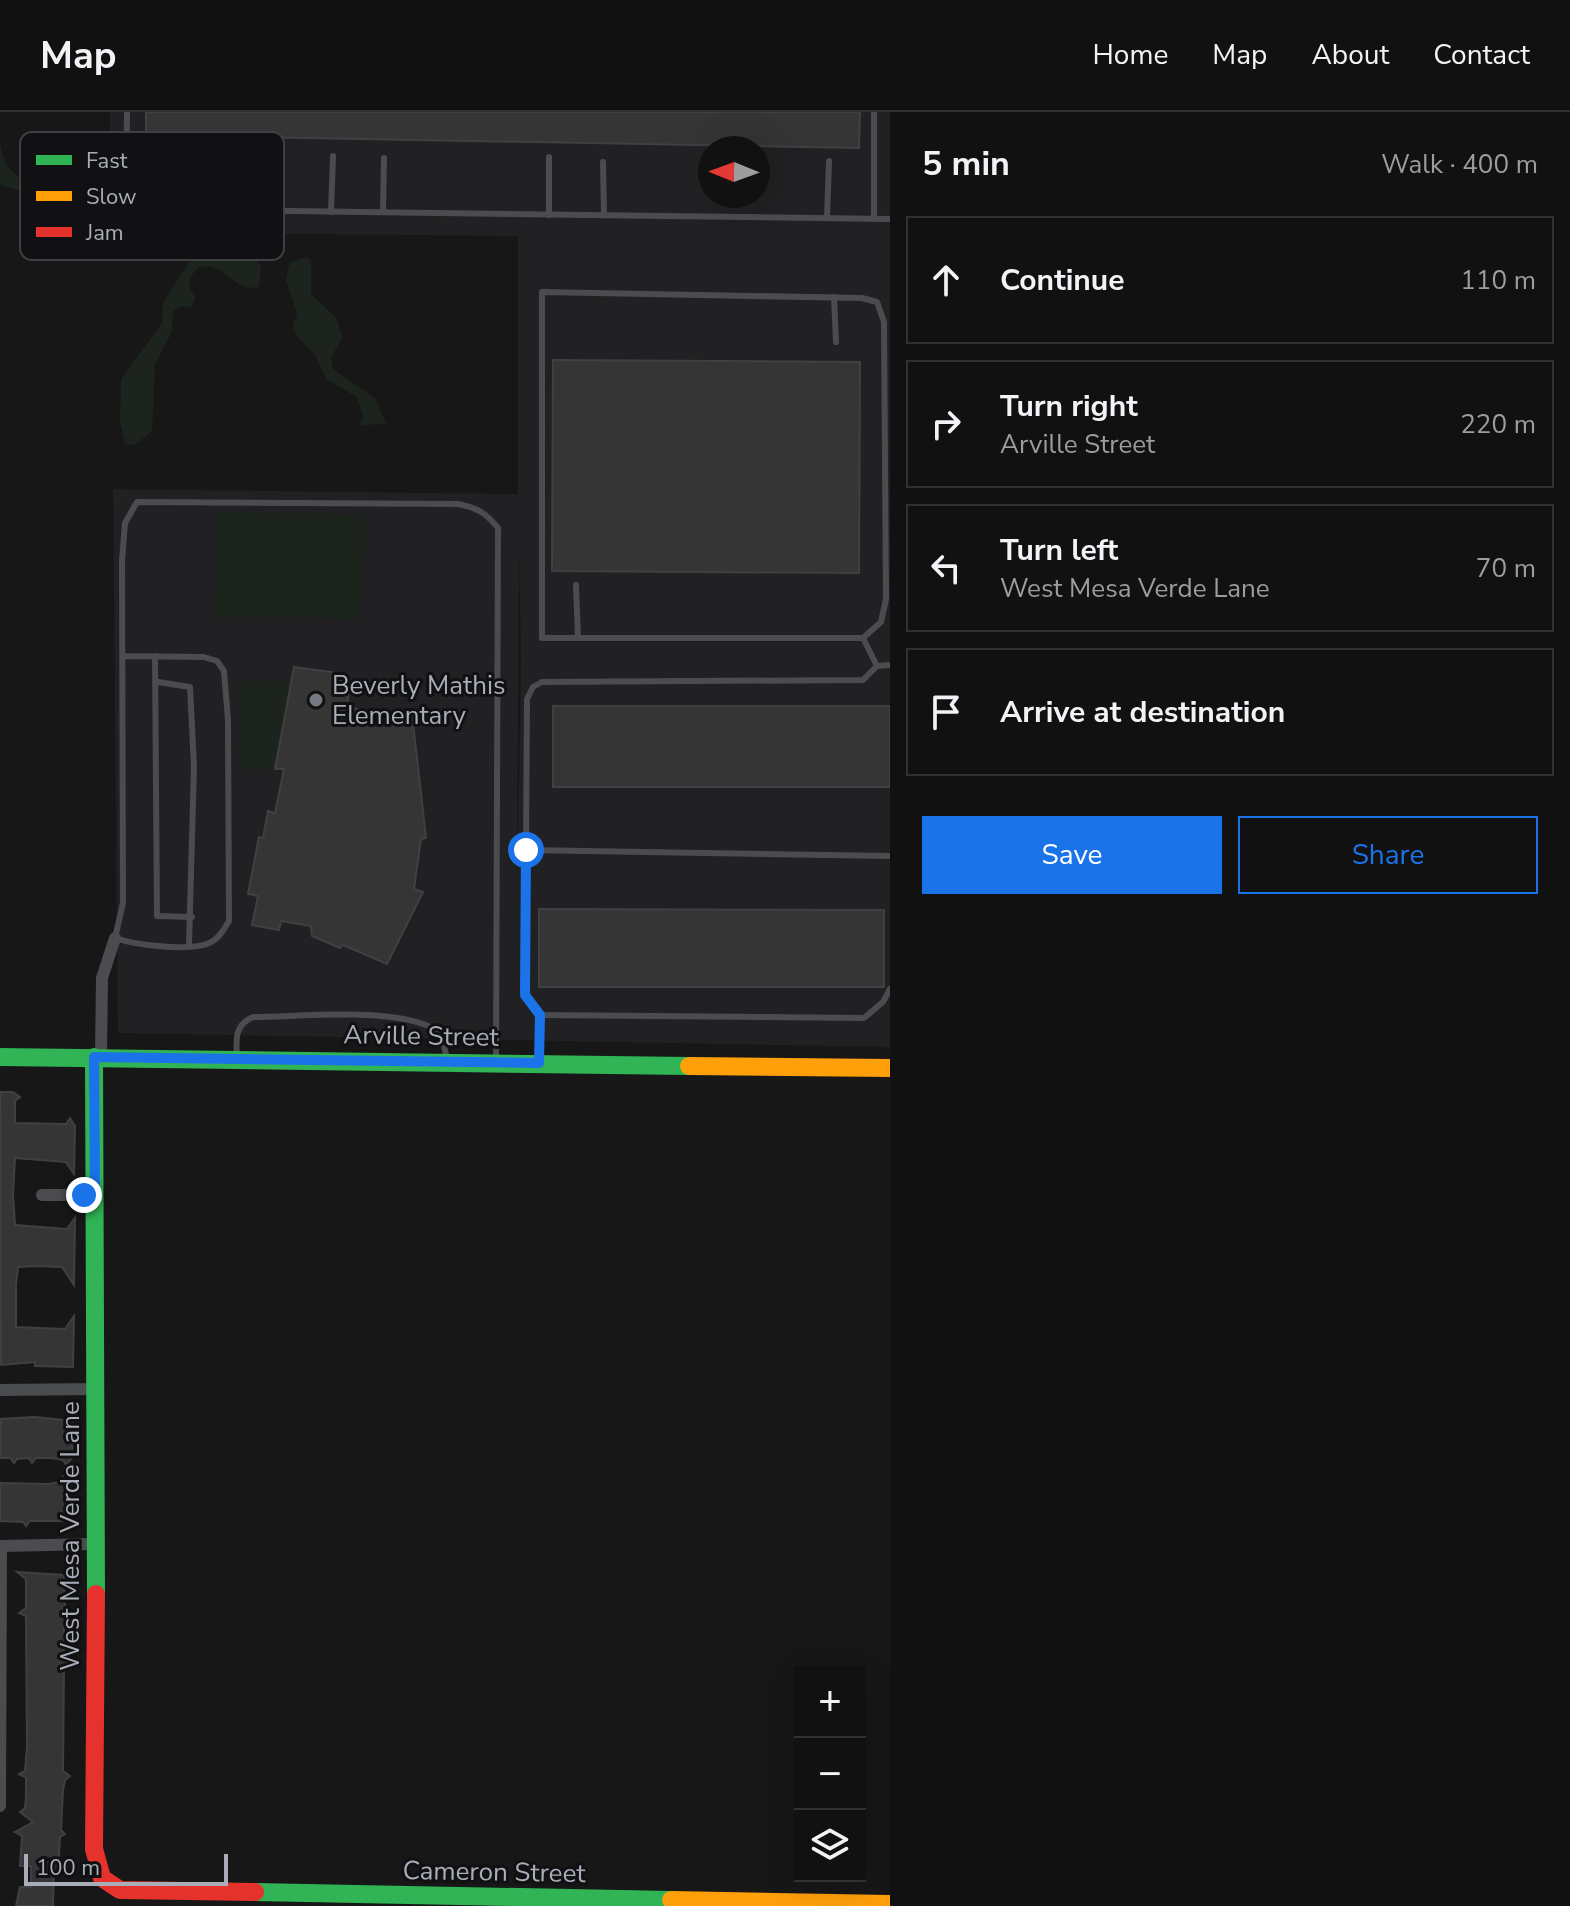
<!DOCTYPE html>
<html lang="en">
<head>
<meta charset="utf-8">
<style>
  :root { --surface:#111; --page:#1a1a1a; --text:#f1f3f6; --muted:#9c9d9f; --line:#303131; --accent:#1a73e8 }
  body { margin:0; font-family:"Nunito Sans",sans-serif; background:var(--page); color:var(--text) }
  .controls { position:absolute; right:24px; bottom:24px; display:grid; overflow:hidden; border-radius:0px; box-shadow:0 8px 32px #0002 }
  .controls button { width:72px; height:72px; display:grid; place-items:center; padding:0; border:0; border-bottom:2px solid var(--line); background:var(--surface); color:var(--text); font:40px sans-serif }
  .compass { position:absolute; left:698px; top:24px; width:72px; height:72px; border-radius:50%; background:var(--surface); box-shadow:0 8px 32px #0002; rotate:271deg }
  .scale { position:absolute; left:24px; bottom:20px; width:204px; box-sizing:border-box; padding-left:8px; border:4px solid #a8adb8; border-top:0; font-size:22px; line-height:28px; white-space:nowrap; color:#a8adb8; -webkit-text-stroke:6px #111113; paint-order:stroke }
  .stop { position:absolute; width:24px; height:24px; margin:-18px; border:6px solid #1a73e8; border-radius:50%; background:#fff }
  .stop.end { background:#1a73e8; border-color:#fff; box-shadow:0 2px 8px #0008 }
  .list { margin:0; padding:0; list-style:none }
  h2 { display:flex; justify-content:space-between; align-items:center; height:104px; margin:0; padding:0 32px; font-size:34px }
  h2 small { font-size:26px; font-weight:400; color:var(--muted) }
  .list li { display:grid; grid-template-columns:52px 1fr auto; gap:24px; align-items:center; box-sizing:border-box; height:128px; margin:0 16px 16px; padding:0 16px; border:2px solid var(--line); border-radius:0px }
  .list b { display:block; font-size:30px; white-space:nowrap }
  .list p { margin:0; font-size:26px; white-space:nowrap; color:var(--muted) }
  .list em { font-size:26px; font-style:normal; color:var(--muted) }
  .actions { display:flex; gap:16px; padding:24px 32px }
  .actions a { flex:1; padding:18px 0; border:2px solid var(--accent); border-radius:0px; text-align:center; font-size:28px; color:var(--accent) }
  .actions .main { background:var(--accent); color:#fff }
  .icon { flex:none; width:44px; height:44px; fill:none; stroke:currentColor; stroke-width:2; stroke-linecap:round; stroke-linejoin:round }
  .map { position:relative; flex:none; width:890px; height:1794px; overflow:hidden }
  header { display:flex; align-items:center; gap:48px; box-sizing:border-box; height:112px; padding:0 40px; background:var(--surface); border-bottom:2px solid var(--line) }
  header strong { font-size:38px }
  nav { display:flex; gap:44px; margin-inline-start:auto; font-size:28px }
  main { display:flex }
  aside { flex:1; background:var(--surface) }
  .map>svg:first-child { display:block }
</style>
</head>
<body>
<header>
<strong>Map</strong>
<nav><a>Home</a><a>Map</a><a>About</a><a>Contact</a></nav>
</header>
<main>
<div class="map">
<svg width="890" height="1794" viewBox="0 0 890 1794">
  <rect width="100%" height="100%" fill="#171717"/>
  <path fill="#212123" fill-rule="evenodd" d="M 110,0 L 890,0 L 890,935 L 118,921 L 113,377 L 518,382 L 518,124 L 110,120 ZM 710,36 L 758,36 L 758,84 L 710,84 ZM 519,440 L 521,545 L 517,793 L 517,792 Z"/>
  <g fill="#1d241e">
    <path d="M 0,30 C 8,82 44,66 83,76 L 84,90 L 57,89 L 0,73 Z"/>
    <path d="M 209,136 L 255,147 L 261,155 L 259,175 C 232,181 226,149 199,155 L 191,164 L 189,175 L 195,185 L 192,196 L 181,194 L 173,199 L 172,220 L 155,252 L 152,319 L 135,333 L 125,332 L 120,311 L 121,267 L 162,211 L 163,191 L 197,137 Z"/>
    <path d="M 307,145 L 311,148 L 311,182 L 336,206 L 343,225 L 331,245 L 333,257 L 376,287 L 386,312 L 359,313 L 363,304 L 357,285 L 326,267 L 315,243 L 296,223 L 293,213 L 297,202 L 286,168 L 290,150 Z"/>
    <path d="M 216,399 L 365,403 L 362,507 L 213,504 Z"/>
    <path d="M 238,569 L 291,570 L 275,657 L 238,657 Z"/>
  </g>
  <g fill="#353536" stroke="#3f4043" stroke-width="2">
    <path d="M 146,0 L 860,0 L 859,36 L 146,23 Z"/>
    <path d="M 553,248 L 860,250 L 859,461 L 552,459 Z"/>
    <path d="M 294,555 L 332,560 L 331,567 L 350,571 L 347,594 L 367,600 L 369,605 L 412,602 L 426,726 L 421,727 L 414,777 L 423,780 L 387,852 L 343,833 L 340,836 L 312,824 L 311,814 L 281,809 L 279,818 L 252,813 L 258,784 L 248,782 L 259,725 L 263,726 L 268,699 L 275,701 L 284,657 L 275,657 Z"/>
    <rect x="553" y="594" width="337" height="81"/>
    <path d="M 539,797 L 884,798 L 884,875 L 539,875 Z"/>
    <path d="M 0,980 L 13,980 L 20,985 L 15,989 L 15,1011 L 66,1012 L 70,1006 L 75,1014 L 74,1062 L 66,1050 L 15,1046 L 13,1082 L 15,1113 L 67,1117 L 75,1106 L 74,1173 L 62,1155 L 38,1154 L 18,1155 L 16,1173 L 16,1215 L 65,1217 L 74,1204 L 73,1255 L 35,1254 L 35,1250 L 1,1253 Z"/>
    <path d="M 35,1305 L 73,1309 L 72,1346 L 66,1353 L 63,1348 L 52,1346 L 36,1346 L 32,1351 L 29,1346 L 17,1347 L 14,1351 L 10,1346 L 0,1346 L 1,1307 Z"/>
    <path d="M 63,1365 L 68,1373 L 67,1409 L 30,1409 L 26,1414 L 23,1410 L 0,1409 L 0,1371 L 49,1372 L 59,1370 Z"/>
    <path d="M 17,1460 L 64,1463 L 65,1496 L 70,1499 L 64,1503 L 64,1545 L 70,1549 L 64,1553 L 63,1659 L 70,1664 L 65,1668 L 63,1678 L 61,1718 L 65,1722 L 60,1725 L 58,1760 L 54,1760 L 53,1794 L 16,1794 L 20,1775 L 31,1775 L 31,1754 L 20,1754 L 22,1724 L 15,1720 L 33,1710 L 20,1700 L 25,1696 L 26,1684 L 26,1666 L 19,1662 L 25,1659 L 27,1634 L 26,1504 L 19,1501 L 26,1496 L 26,1467 Z"/>
  </g>
  <g fill="none" stroke-linecap="round" stroke-linejoin="round">
    <g stroke="#4b4c50" stroke-width="6">
      <path d="M 127,0 L 126,85 L 139,97 L 890,107"/>
      <path d="M 874,0 L 874,107"/>
      <path d="M 162,39 L 163,98"/>
      <path d="M 603,50 L 604,103"/>
      <path d="M 331,100 L 333,44"/>
      <path d="M 383,100 L 384,46"/>
      <path d="M 549,103 L 549,45"/>
      <path d="M 827,106 L 829,49"/>
      <path d="M 834,185 L 836,230"/>
      <path d="M 576,473 L 578,526"/>
      <path d="M 863,526 L 881,510 L 886,487 L 884,210 L 877,190 L 862,186 L 542,180 L 542,526 L 863,526 L 877,554"/>
      <path d="M 123,544 L 204,545 L 217,549 L 224,559 L 228,608 L 229,809 C 223,819 218,828 207,832 C 186,839 135,833 115,826 L 123,791 L 122,449 L 125,411 L 137,390 L 458,392 C 477,396 485,400 498,416 L 496,947"/>
      <path d="M 155,544 L 157,804 L 192,805"/>
      <path d="M 158,570 L 190,575 L 194,654 L 189,833"/>
      <path d="M 526,738 L 527,587 L 533,575 L 542,570 L 863,568 L 877,554 L 890,553"/>
      <path d="M 540,903 L 864,906 L 883,890 L 890,877"/>
      <path d="M 237,947 C 236,928 234,913 253,905 C 302,905 402,893 441,921 L 447,947"/>
      <path d="M 539,950 L 540,903 L 525,883 L 526,738 L 890,744"/>
    </g>
    <g stroke="#4b4c50" stroke-width="12">
      <path d="M 101,945 L 102,866 L 115,826"/>
      <path d="M 42,1083 L 95,1083"/>
      <path d="M 0,1278 L 97,1277"/>
      <path d="M 0,1434 L 95,1432"/>
      <path d="M 0,1694 L 1,1434"/>
    </g>
    <g stroke="#30b455" stroke-width="18">
      <path d="M 0,945 L 689,954"/>
      <path d="M 94,945 L 96,1482"/>
      <path d="M 255,1780 L 671,1788"/>
    </g>
    <g stroke="#ff9f0a" stroke-width="18">
      <path d="M 689,954 L 890,956"/>
      <path d="M 671,1788 L 890,1792"/>
    </g>
    <path stroke="#e5322d" stroke-width="18" d="M 96,1482 L 94,1737 L 102,1766 L 120,1778 L 255,1780"/>
  </g>
  <g fill="none" stroke-linecap="round" stroke-linejoin="round">
    <path stroke="#1a73e8" stroke-width="10" d="M 84,1083 L 95,1083 L 94,945 L 539,951 L 540,903 L 525,883 L 526,738"/>
  </g>
  <circle fill="#757880" stroke="#111113" stroke-width="3" cx="316" cy="588" r="8"/>
  <g text-anchor="middle" dominant-baseline="central" stroke-width="6" stroke-linejoin="round" paint-order="stroke">
    <g font-size="26" fill="#a8adb8" stroke="#111113" text-anchor="start">
      <text x="332" y="573">Beverly Mathis<tspan x="332" dy="30">Elementary</tspan></text>
    </g>
    <g font-size="26" fill="#a8adb8" stroke="#111113">
      <text transform="translate(421 924) rotate(1)">Arville Street</text>
      <text transform="translate(70 1424) rotate(-90)">West Mesa Verde Lane</text>
      <text transform="translate(494 1760) rotate(1)">Cameron Street</text>
    </g>
  </g>
  <rect x="20" y="20" width="264" height="128" rx="12" fill="#111113" stroke="#3e4045" stroke-width="2"/>
  <rect x="36" y="43" width="36" height="10" fill="#30b455"/>
  <rect x="36" y="79" width="36" height="10" fill="#ff9f0a"/>
  <rect x="36" y="115" width="36" height="10" fill="#e5322d"/>
  <g font-size="22" fill="#a8adb8">
    <text x="86" y="56">Fast</text>
    <text x="86" y="92">Slow</text>
    <text x="86" y="128">Jam</text>
  </g>
</svg>
<div class="controls">
<button>+</button>
<button>−</button>
<button><svg class="icon" aria-label="layers" viewBox="0 0 24 24"><path d="M12 4l9 5-9 5-9-5zM3 14l9 5 9-5"/></svg></button>
</div>
<svg class="compass" viewBox="-18 -18 36 36"><path d="M0-13l5 13h-10z" fill="#e53935"/><path d="M0 13l5-13h-10z" fill="#9c9d9f"/></svg>
<div class="scale">100 m</div>
<div class="stop" style="left:526px;top:738px"></div>
<div class="stop end" style="left:84px;top:1083px"></div>
</div>
<aside>
<h2>5 min<small>Walk · 400 m</small></h2>
<ul class="list">
<li><svg class="icon" aria-label="ahead" viewBox="0 0 24 24"><path d="M12 20V5M6 11l6-6 6 6"/></svg><div><b>Continue</b></div><em>110 m</em></li>
<li><svg class="icon" aria-label="right" viewBox="0 0 24 24"><path d="M7 20v-9h11M14 6l5 5-5 5"/></svg><div><b>Turn right</b><p>Arville Street</p></div><em>220 m</em></li>
<li><svg class="icon" aria-label="left" viewBox="0 0 24 24"><path d="M17 20v-9H6M10 6l-5 5 5 5"/></svg><div><b>Turn left</b><p>West Mesa Verde Lane</p></div><em>70 m</em></li>
<li><svg class="icon" aria-label="arrive" viewBox="0 0 24 24"><path d="M6 21V4h12l-3 4 3 4H6"/></svg><div><b>Arrive at destination</b></div></li>
</ul>
<div class="actions"><a class="main">Save</a><a>Share</a></div>
</aside>
</main>
</body>
</html>
